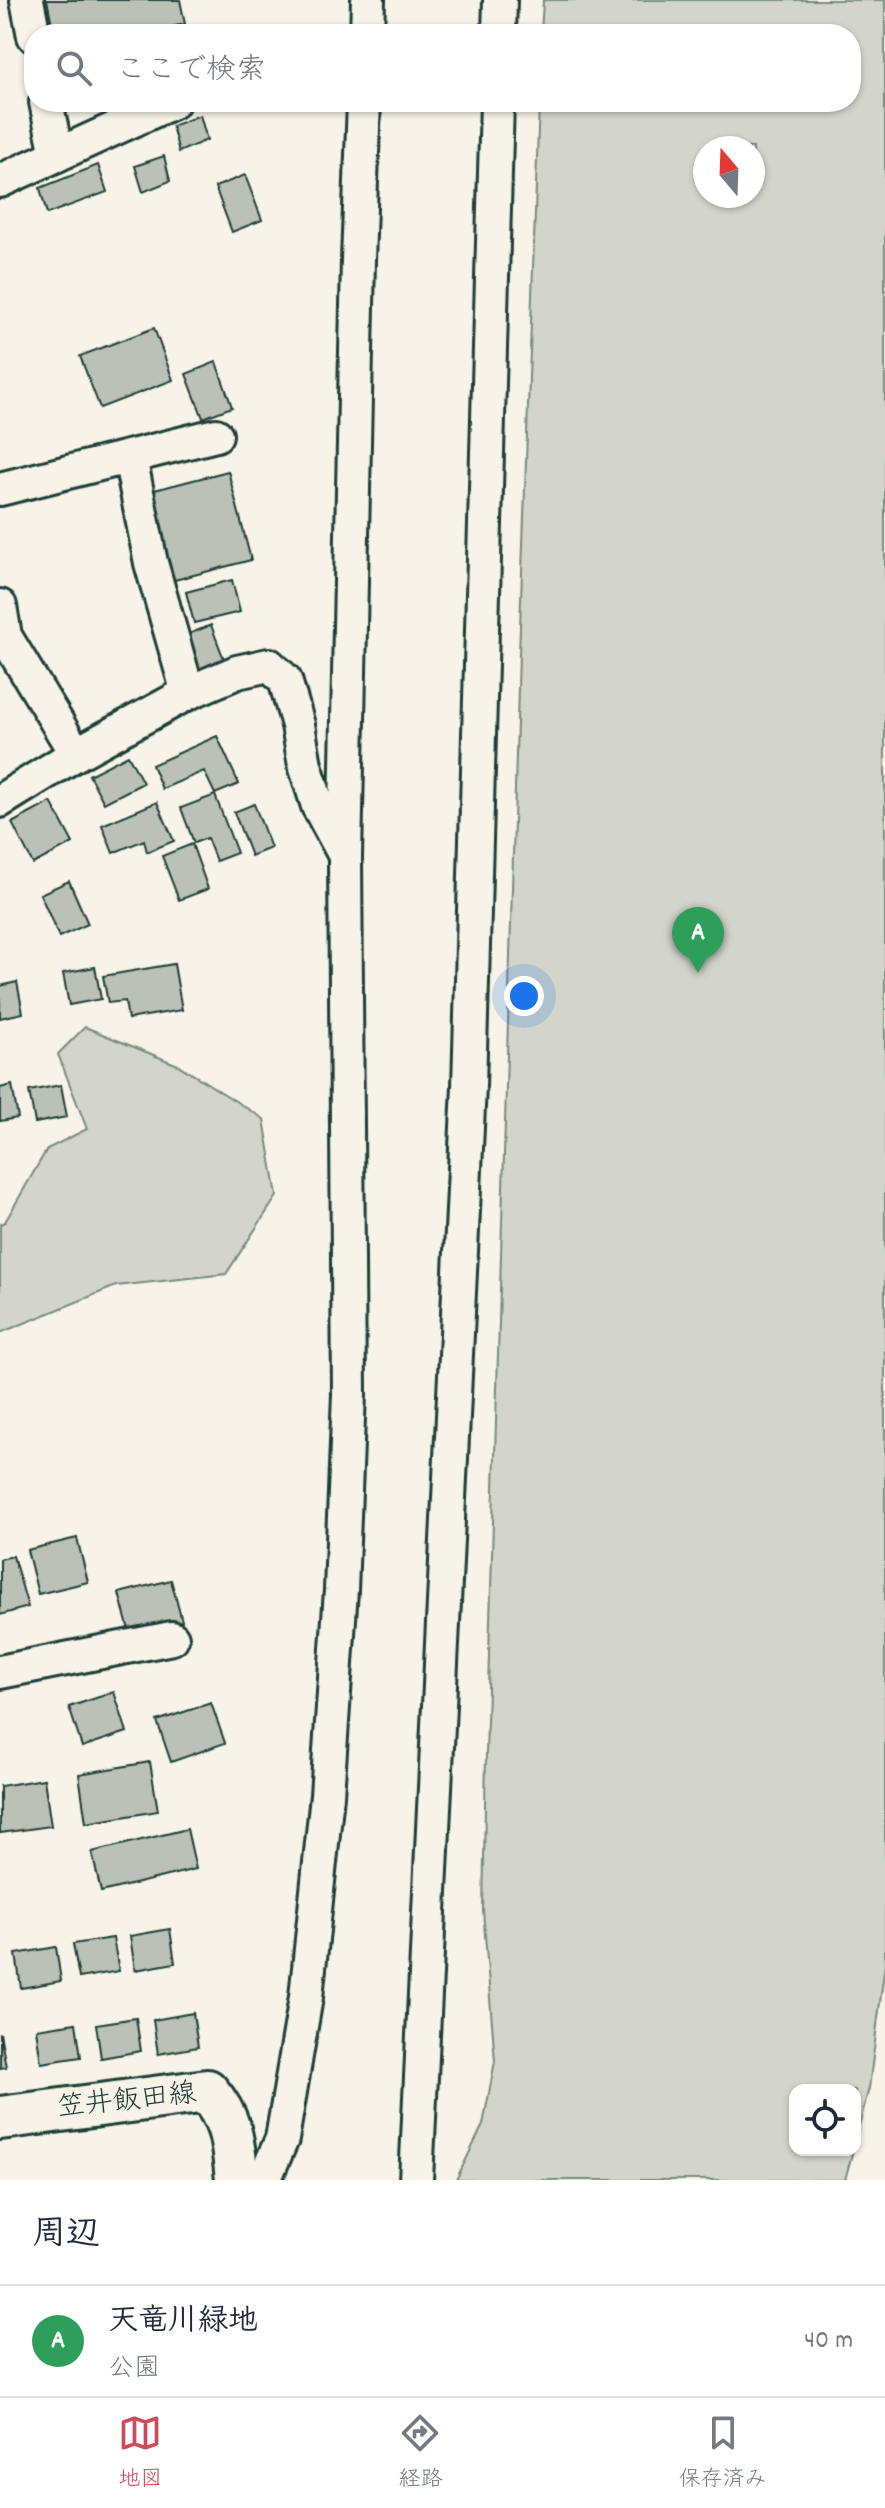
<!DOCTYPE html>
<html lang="ja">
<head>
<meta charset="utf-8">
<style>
  :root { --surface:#fff; --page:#f6f6f7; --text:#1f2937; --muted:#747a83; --line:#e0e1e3; --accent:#d1495b }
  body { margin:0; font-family:Dekko,"Klee One",sans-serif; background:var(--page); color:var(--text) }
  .controls { position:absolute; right:24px; bottom:24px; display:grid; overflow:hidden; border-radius:16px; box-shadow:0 2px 6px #0004 }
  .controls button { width:72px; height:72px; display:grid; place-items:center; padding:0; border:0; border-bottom:2px solid var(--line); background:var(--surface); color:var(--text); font:40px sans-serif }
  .compass { position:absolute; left:693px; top:136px; width:72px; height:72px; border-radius:50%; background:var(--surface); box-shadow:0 2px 6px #0004; rotate:341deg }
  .you { position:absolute; left:524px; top:996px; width:28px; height:28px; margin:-20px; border:6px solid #fff; border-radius:50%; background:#1a73e8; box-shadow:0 0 0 12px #1a73e833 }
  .badge { display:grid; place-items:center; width:52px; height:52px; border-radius:50%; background:var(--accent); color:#fff; font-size:26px; font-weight:700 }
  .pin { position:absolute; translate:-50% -66px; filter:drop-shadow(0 2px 4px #0008) }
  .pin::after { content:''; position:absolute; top:42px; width:28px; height:24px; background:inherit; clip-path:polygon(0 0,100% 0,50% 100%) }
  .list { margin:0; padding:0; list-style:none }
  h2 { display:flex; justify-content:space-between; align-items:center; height:104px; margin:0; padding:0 32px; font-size:34px }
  h2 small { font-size:26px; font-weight:400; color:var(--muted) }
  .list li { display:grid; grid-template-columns:52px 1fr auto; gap:24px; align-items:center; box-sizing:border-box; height:112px; padding:0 32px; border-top:2px solid var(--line) }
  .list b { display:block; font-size:30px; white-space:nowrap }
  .list p { margin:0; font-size:26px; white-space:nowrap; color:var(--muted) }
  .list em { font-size:26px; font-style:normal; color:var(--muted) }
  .icon { flex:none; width:44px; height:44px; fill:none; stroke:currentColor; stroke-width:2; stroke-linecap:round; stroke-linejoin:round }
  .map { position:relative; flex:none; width:885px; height:2180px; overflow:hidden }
  .search { position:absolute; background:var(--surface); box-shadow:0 2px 6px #0004; left:24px; right:24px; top:24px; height:88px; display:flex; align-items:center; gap:20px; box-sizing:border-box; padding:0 28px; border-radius:32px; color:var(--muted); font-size:30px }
  .sheet { height:216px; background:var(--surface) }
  nav { display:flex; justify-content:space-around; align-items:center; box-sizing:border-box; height:112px; border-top:2px solid var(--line); background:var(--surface); font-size:22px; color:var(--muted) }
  nav a { display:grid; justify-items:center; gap:4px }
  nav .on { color:var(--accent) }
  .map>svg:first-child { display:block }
</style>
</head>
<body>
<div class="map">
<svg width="885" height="2180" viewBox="0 0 885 2180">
  <rect width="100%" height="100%" fill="#f7f3e8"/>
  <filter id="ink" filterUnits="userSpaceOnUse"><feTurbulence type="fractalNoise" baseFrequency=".0125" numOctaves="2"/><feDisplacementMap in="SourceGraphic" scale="16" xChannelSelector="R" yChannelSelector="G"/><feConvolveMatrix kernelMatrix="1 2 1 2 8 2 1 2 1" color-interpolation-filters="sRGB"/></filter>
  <g filter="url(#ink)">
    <g fill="#d3d5ca" stroke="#79897f" stroke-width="2" fill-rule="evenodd">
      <path d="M 543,0 L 885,0 L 885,1964 L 869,2088 L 855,2141 L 855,2090 L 795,2090 L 795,2150 L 853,2150 L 845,2180 L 456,2180 L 483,2125 L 495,2061 L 483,1910 L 486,1755 L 519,655 L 539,102 L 851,102 L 851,34 L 541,34 ZM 705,148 L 753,148 L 753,196 L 705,196 Z"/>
      <path d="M 85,1027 L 178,1065 L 264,1119 L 277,1196 L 226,1274 L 116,1286 L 0,1333 L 0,1224 L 5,1222 L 47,1149 L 87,1129 L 58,1054 Z"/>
    </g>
    <g fill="#bbc1b6" stroke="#1f3d34" stroke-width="2">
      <path d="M 47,0 L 180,0 L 185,24 L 135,34 L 54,34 Z"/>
      <path d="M 200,115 L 207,140 L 179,152 L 172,126 Z"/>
      <path d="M 164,156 L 170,181 L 143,192 L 135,166 Z"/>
      <path d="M 98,165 L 107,192 L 47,214 L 40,188 Z"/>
      <path d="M 245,175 L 262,220 L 232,232 L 215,187 Z"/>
      <path d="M 154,328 L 173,380 L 100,408 L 80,356 Z"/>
      <path d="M 216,362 L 232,407 L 203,418 L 186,374 Z"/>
      <path d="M 228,471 L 251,560 L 167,582 L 143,493 Z"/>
      <path d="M 232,580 L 240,612 L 194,623 L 186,592 Z"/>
      <path d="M 211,625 L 228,670 L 198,681 L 181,637 Z"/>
      <path d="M 217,736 L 239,784 L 215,794 L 204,771 L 162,789 L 152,765 Z"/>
      <path d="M 128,755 L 143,783 L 104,803 L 89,775 Z"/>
      <path d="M 215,795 L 237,853 L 216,861 L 207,838 L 194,843 L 181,808 Z"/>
      <path d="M 51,802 L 73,843 L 33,864 L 12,823 Z"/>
      <path d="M 157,802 L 174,841 L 147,852 L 144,840 L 113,853 L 102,825 Z"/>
      <path d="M 254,804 L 271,848 L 251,856 L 234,812 Z"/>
      <path d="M 192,844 L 208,889 L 179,900 L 162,856 Z"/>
      <path d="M 69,881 L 88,924 L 59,937 L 40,894 Z"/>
      <path d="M 174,964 L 182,1010 L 128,1019 L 125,1001 L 108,1003 L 103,976 Z"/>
      <path d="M 95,967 L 101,999 L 69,1005 L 63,973 Z"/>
      <path d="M 17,982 L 23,1013 L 0,1018 L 0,986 Z"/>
      <path d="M 12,1085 L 18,1118 L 0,1121 L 0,1088 Z"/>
      <path d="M 61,1085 L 67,1117 L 35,1123 L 29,1091 Z"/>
      <path d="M 77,1538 L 88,1582 L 38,1594 L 27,1550 Z"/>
      <path d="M 13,1556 L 28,1607 L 0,1615 L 0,1559 Z"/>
      <path d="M 171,1580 L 182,1621 L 130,1634 L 119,1593 Z"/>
      <path d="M 114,1692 L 127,1732 L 82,1747 L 69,1707 Z"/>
      <path d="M 211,1703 L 225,1743 L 171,1762 L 157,1721 Z"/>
      <path d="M 150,1762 L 158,1811 L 86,1823 L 79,1774 Z"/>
      <path d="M 44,1779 L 51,1826 L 0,1833 L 0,1786 Z"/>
      <path d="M 187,1829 L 196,1869 L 101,1892 L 92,1852 Z"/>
      <path d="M 170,1929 L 175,1963 L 135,1970 L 130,1936 Z"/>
      <path d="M 113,1938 L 119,1971 L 79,1978 L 73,1944 Z"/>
      <path d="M 56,1947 L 61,1981 L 21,1988 L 16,1954 Z"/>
      <path d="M 193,2013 L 198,2047 L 158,2054 L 153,2020 Z"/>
      <path d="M 136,2018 L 141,2051 L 101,2058 L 96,2024 Z"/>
      <path d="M 76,2023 L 81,2057 L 41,2063 L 36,2029 Z"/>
      <path d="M 0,2033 L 6,2067 L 0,2068 Z"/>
    </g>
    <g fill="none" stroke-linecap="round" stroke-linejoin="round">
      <g stroke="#1f3d34" stroke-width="38">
        <g id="minor">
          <path d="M 27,0 L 34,36"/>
          <path d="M 367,34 L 368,0"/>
          <path d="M 499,34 L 500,0"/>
          <path d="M 46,102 L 57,155"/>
          <path d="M 0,181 L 173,102"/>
          <path d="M 0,489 L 216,435"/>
          <path d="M 0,606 L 5,636 L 76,754 L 0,801"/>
          <path d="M 188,693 L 237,672 L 269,665 L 285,680 L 298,725 L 305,765 L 318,806 L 344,854"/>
          <path d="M 76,754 L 188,693 L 151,563 L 130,457"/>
          <path d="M 0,1672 L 172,1638"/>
          <path d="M 264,2180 L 282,2139 L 306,1997 L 327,1795 L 341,1590 L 349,1394 L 345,857 L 358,260 L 364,102"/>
          <path d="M 416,2180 L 469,1086 L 497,102"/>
        </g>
      </g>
      <g stroke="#1f3d34" stroke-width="48">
        <path id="major" d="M 0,2118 L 207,2091 C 232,2120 233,2142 237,2180"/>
      </g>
      <use href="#minor" stroke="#f7f3e8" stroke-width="32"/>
      <use href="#major" stroke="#f7f3e8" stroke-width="42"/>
    </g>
  </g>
  <g text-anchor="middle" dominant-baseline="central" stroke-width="8" stroke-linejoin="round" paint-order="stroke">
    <g font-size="28" fill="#1f3d34" stroke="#f7f3e8">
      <text transform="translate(127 2103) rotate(-6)">笠井飯田線</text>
    </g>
  </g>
</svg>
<div class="controls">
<button><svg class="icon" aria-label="locate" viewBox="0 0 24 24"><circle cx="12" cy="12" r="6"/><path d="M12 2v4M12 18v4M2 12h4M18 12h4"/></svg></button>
</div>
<svg class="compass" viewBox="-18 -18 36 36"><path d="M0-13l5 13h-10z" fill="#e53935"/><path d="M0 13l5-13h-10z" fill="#747a83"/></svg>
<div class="you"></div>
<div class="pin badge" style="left:698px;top:973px;background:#2e9e5b">A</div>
<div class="search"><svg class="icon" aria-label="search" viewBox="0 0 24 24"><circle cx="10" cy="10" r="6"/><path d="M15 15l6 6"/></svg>ここで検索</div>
</div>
<section class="sheet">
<h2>周辺<small></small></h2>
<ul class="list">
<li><span class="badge" style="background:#2e9e5b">A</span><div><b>天竜川緑地</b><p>公園</p></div><em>40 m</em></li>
</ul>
</section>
<nav>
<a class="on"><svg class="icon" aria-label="map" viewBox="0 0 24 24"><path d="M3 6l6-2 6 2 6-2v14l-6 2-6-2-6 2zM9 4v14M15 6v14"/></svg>地図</a>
<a><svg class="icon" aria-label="directions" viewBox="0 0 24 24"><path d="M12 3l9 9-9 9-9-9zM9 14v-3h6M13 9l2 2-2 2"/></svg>経路</a>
<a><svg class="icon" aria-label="saved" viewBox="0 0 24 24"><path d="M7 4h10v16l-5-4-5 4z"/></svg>保存済み</a>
</nav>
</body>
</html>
